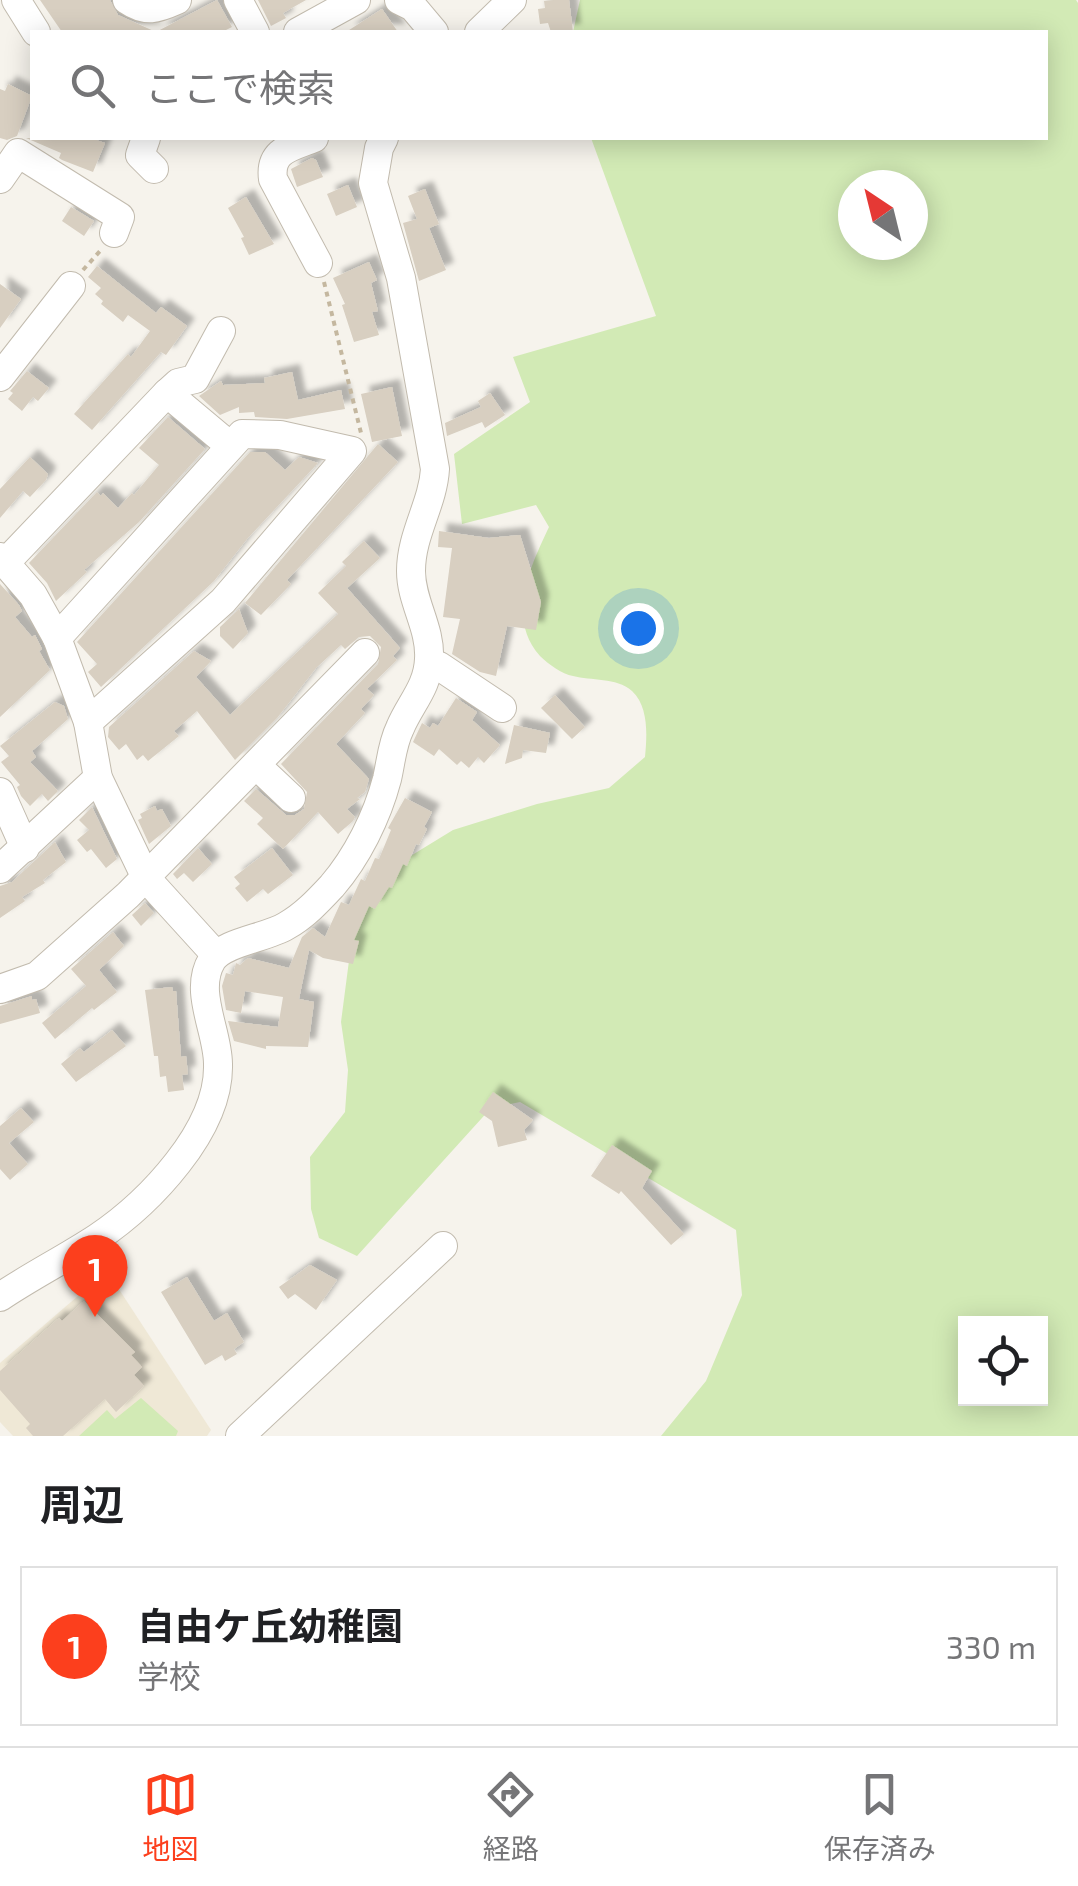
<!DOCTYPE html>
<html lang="ja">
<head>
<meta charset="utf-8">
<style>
  :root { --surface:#fff; --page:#f6f6f6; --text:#202124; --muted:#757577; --line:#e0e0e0; --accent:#fc3f1d }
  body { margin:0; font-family:"Exo 2","Noto Sans JP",sans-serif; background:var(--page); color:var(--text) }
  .controls { position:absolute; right:30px; bottom:30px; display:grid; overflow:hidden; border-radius:0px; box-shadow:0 5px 25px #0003 }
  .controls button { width:90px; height:90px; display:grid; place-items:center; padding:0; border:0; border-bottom:2px solid var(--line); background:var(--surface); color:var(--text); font:50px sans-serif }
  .compass { position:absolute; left:838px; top:170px; width:90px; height:90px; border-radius:50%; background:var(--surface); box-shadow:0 5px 25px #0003; rotate:325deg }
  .you { position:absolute; left:638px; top:628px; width:35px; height:35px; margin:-25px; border:8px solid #fff; border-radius:50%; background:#1a73e8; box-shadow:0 0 0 15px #1a73e833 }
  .badge { display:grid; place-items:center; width:65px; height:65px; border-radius:50%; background:var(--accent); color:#fff; font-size:32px; font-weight:700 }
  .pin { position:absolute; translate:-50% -82px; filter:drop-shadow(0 2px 5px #0008) }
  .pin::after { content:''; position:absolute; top:52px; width:35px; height:30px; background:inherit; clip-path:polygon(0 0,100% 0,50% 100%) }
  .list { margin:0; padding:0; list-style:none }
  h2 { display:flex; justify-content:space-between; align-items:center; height:130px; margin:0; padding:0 40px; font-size:42px }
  h2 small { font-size:32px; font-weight:400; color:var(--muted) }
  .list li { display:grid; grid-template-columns:65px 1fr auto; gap:30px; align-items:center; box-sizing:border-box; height:160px; margin:0 20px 20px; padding:0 20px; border:2px solid var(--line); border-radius:0px }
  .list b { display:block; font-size:38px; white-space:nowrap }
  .list p { margin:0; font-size:32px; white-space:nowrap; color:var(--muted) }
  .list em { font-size:32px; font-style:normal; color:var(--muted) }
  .icon { flex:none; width:55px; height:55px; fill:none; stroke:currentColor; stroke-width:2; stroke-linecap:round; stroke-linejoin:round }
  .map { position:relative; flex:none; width:1078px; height:1436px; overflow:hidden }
  .search { position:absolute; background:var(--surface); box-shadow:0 5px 25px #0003; left:30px; right:30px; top:30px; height:110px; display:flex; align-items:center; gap:25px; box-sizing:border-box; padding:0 35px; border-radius:0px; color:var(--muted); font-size:38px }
  .sheet { height:310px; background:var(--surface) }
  nav { display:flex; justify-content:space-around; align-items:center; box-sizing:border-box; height:140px; border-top:2px solid var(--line); background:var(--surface); font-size:28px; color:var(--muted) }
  nav a { display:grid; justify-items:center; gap:5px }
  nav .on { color:var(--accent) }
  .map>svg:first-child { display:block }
</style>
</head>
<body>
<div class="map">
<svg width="1078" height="1436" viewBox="0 0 1078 1436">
  <defs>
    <filter id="shadow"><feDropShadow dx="8" dy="-8" stdDeviation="2.5" flood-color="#0004"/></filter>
  </defs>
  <rect width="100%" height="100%" fill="#f6f3ec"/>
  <path fill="#efe8d6" d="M 107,1271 L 211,1430 L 207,1436 L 13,1436 L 0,1422 L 0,1363 Z"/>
  <g fill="#d2eab5" fill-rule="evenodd">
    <path d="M 580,0 L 1076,0 L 1078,3 L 1078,1436 L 661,1436 L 706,1381 L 742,1295 L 736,1230 L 520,1102 L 491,1108 L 357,1256 L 319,1238 L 311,1209 L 310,1157 L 345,1112 L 348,1070 L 341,1022 L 350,953 L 367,896 L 404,860 L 453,830 L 537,804 L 609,788 L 645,757 C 647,736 649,707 632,691 C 616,677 591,681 573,676 C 562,674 548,664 540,656 C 506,618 530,567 549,527 L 536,505 L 462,524 L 454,454 L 530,402 L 513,357 L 656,316 L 591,138 L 1046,138 L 1046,32 L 573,32 ZM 853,185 L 913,185 L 913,245 L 853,245 ZM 966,1324 L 1040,1324 L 1040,1398 L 966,1398 Z"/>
    <path d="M 141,1398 L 178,1431 L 176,1436 L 79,1436 L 107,1410 L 115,1419 Z"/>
  </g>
  <g fill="#d8cfc1" filter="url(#shadow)">
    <path d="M 40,0 L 110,0 L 118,15 L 156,32 L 217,0 L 232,27 L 222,32 L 62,32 Z"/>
    <path d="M 258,0 L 306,0 L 283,13 L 286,18 L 271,26 Z"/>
    <path d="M 554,0 L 569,0 L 573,32 L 551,32 L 548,23 L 540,24 L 538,9 L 545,8 L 544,1 Z"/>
    <path d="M 382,9 L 398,32 L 346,32 Z"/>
    <path d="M 8,84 L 32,96 L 17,136 L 7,140 L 0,138 L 0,89 L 5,91 Z"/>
    <path d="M 26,138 L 90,138 L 105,143 L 93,172 L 62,160 L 59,158 L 61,153 Z"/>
    <path d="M 312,158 L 316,160 L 323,177 L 297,187 L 291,169 Z"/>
    <path d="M 348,185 L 357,207 L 336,216 L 327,194 Z"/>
    <path d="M 425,189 L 439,224 L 429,228 L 446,270 L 419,281 L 403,223 L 417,219 L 408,196 Z"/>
    <path d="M 246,197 L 274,244 L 249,255 L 241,238 L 244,237 L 228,208 Z"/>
    <path d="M 71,207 L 94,221 L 84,236 L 62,221 Z"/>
    <path d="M 369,262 L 377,280 L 371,283 L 378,311 L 372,312 L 379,335 L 354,342 L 342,305 L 345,304 L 333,278 Z"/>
    <path d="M 97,266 L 156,313 L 161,307 L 187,326 L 166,355 L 161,352 L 92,430 L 74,414 L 128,354 L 131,357 L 150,331 L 128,315 L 123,322 L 101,304 L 103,301 L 95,294 L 101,288 L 88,277 Z"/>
    <path d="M 0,284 L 21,299 L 0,328 Z"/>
    <path d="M 27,371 L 49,388 L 38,401 L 33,397 L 22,411 L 8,399 L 13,393 L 10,391 Z"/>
    <path d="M 292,372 L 298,400 L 341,390 L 345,409 L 287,419 L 255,417 L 254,412 L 239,413 L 239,407 L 220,415 L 199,396 L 221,381 L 223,385 L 265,383 L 264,378 Z"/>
    <path d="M 392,387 L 402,436 L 372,442 L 361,394 Z"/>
    <path d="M 490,393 L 505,415 L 485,428 L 482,422 L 447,436 L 445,423 L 481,407 L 478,401 Z"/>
    <path d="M 168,417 L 205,449 L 139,522 L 84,570 L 87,572 L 56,601 L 47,583 L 29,563 L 97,492 L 101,496 L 103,493 L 118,508 L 132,493 L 134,495 L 159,465 L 139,448 Z"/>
    <path d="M 378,444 L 398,462 L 287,580 L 291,584 L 261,615 L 245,603 Z"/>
    <path d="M 250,452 L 265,452 L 285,470 L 299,457 L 318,463 L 247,539 L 214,581 L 101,687 L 88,672 L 97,664 L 77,642 Z"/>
    <path d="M 30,457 L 48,474 L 46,480 L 30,497 L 23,491 L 0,518 L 0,489 Z"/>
    <path d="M 439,531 L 489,538 L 520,535 L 541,602 L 536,630 L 507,626 L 496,676 L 480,672 L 452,654 L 460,619 L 443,617 L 452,548 L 438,547 Z"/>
    <path d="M 364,541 L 380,558 L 347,588 L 400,648 L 393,656 L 397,660 L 367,689 L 374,695 L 361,709 L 365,713 L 336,744 L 369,779 L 365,792 L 357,798 L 360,799 L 347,809 L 355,817 L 353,821 L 338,834 L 318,812 L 283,849 L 257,824 L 263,818 L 244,801 L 256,789 L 286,815 L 295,815 L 304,809 L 307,792 L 281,764 L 378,664 L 381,647 L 370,636 L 359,637 L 345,649 L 341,645 L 316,668 L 277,718 L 235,760 L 197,711 L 174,731 L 179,736 L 148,761 L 143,755 L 137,760 L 126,744 L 119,750 L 108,737 L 109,727 L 194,651 L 211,661 L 196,677 L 230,715 L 338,614 L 318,593 L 346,566 L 342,562 Z"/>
    <path d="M 0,584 L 19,605 L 22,611 L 15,617 L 32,637 L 35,635 L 42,649 L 39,651 L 50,670 L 0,717 Z"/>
    <path d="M 239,609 L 248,633 L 233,649 L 220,636 L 220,627 Z"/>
    <path d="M 555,695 L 585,727 L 572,739 L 541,708 Z"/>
    <path d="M 456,698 L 477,712 L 472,720 L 500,745 L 484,763 L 478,757 L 469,768 L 461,761 L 457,765 L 439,749 L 434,756 L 413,742 L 422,723 L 430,728 L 433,723 L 438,726 Z"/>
    <path d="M 55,702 L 64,706 L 68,719 L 32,751 L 36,757 L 30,762 L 58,791 L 48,801 L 42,794 L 30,806 L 21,796 L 17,787 L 20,785 L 1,762 L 9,756 L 0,746 Z"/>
    <path d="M 514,725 L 550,733 L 546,753 L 523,750 L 522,758 L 505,764 Z"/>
    <path d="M 405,798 L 432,812 L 424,827 L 427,829 L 419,845 L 416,844 L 407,866 L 403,864 L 392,888 L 389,887 L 375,909 L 369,906 L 354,940 L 359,941 L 353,964 L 323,958 L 309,950 L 299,999 L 314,1002 L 308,1047 L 266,1046 L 266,1049 L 234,1041 L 228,1021 L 278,1027 L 283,997 L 245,991 L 241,1013 L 226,1010 L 222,986 L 226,973 L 233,975 L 236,963 L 240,965 L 248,958 L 289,968 L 302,937 L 313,928 L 325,937 L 341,902 L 349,905 L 361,879 L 365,881 L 375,858 L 379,859 L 391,830 L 388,828 Z"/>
    <path d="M 155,806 L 157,811 L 162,809 L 171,826 L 149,844 L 138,820 L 142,818 L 140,814 Z"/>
    <path d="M 92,807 L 117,859 L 106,868 L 91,849 L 87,852 L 77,840 L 89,830 L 79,820 Z"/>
    <path d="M 55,842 L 66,862 L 43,880 L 45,883 L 22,897 L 25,901 L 0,918 L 0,886 L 12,882 Z"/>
    <path d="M 198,848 L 212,864 L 193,882 L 184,873 L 177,879 L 173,874 Z"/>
    <path d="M 272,848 L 293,875 L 268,894 L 263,889 L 247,902 L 235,888 L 240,884 L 234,877 Z"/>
    <path d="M 145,903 L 154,913 L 141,926 L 132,915 Z"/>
    <path d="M 113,932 L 124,946 L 99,970 L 117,992 L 94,1010 L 92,1008 L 55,1039 L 42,1023 L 86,986 L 71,969 Z"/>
    <path d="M 172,987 L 173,991 L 176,991 L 181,1057 L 186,1056 L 188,1074 L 182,1075 L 184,1090 L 168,1092 L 166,1076 L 160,1077 L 158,1056 L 154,1056 L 145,990 Z"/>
    <path d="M 32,996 L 32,1000 L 36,999 L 40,1013 L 0,1024 L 0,1006 Z"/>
    <path d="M 112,1030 L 126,1046 L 76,1082 L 61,1064 L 80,1048 L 84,1052 Z"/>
    <path d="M 493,1092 L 533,1120 L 524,1130 L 527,1140 L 498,1147 L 492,1121 L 479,1112 Z"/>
    <path d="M 21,1108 L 34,1122 L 9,1143 L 28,1164 L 10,1180 L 0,1169 L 0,1126 Z"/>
    <path d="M 612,1145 L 652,1171 L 642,1188 L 684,1234 L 671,1245 L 621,1191 L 619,1194 L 591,1176 Z"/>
    <path d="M 310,1265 L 337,1280 L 316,1310 L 295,1294 L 288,1299 L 279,1287 Z"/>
    <path d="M 187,1277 L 214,1321 L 227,1313 L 244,1342 L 234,1349 L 237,1354 L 225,1361 L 222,1355 L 205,1365 L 161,1292 Z"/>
    <path d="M 84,1301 L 135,1352 L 131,1355 L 142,1367 L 134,1375 L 144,1386 L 116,1412 L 105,1399 L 63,1436 L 33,1436 L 26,1428 L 30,1424 L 0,1390 L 0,1371 L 59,1318 L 62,1321 Z"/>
  </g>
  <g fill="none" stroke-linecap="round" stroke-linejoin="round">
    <g stroke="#c2bbae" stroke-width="30">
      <g id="minor">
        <path d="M 16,0 L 36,32"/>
        <path d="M 127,0 C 146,13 157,9 177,0"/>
        <path d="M 238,0 L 255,32"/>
        <path d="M 399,0 L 413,7 L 434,32"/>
        <path d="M 298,32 L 356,0"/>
        <path d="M 479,32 L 512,0"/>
        <path d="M 146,138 L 140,155 L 154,169"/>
        <path d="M 314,138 C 292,147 269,150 273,179 L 318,263"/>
        <path d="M 0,179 L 18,153 L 120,217 L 114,233"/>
        <path d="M 0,377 L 71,286"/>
        <path d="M 167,393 L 178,383 L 195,379 L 221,331"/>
        <path d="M 0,557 L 33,595 L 57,638 L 88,722 L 98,778 L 146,878 L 216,955"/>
        <path d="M 6,562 L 167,393 L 229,445"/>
        <path d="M 57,638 L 242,434 L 280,435 L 352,451 L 223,601 L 88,722"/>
        <path d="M 429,664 L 439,666 L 502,708"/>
        <path d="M 256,765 L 291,798"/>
        <path d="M 0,792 L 25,848"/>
        <path d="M 0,869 L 98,778"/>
        <path d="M 0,989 L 37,976 L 128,895 L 365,653"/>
        <path d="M 0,1297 C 31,1276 65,1259 97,1238 C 149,1203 220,1130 218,1064 C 218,1031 193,991 212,960 C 224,942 266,938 286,926 C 304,916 318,901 332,886 C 357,857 377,817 387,779 C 391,762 392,744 400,728 C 410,704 428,687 429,659 C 431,628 411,602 411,571 C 411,534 433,504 435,469 L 401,278 L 373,183 L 379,148 L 384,138"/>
        <path d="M 240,1436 L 443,1246"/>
      </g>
    </g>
    <g stroke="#c4b79f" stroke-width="4" stroke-dasharray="5 5" stroke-linecap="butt">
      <path d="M 83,270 L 100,251"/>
      <path d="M 324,282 L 361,433"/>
    </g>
    <use href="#minor" stroke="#fff" stroke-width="28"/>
  </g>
</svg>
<div class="controls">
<button><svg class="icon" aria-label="locate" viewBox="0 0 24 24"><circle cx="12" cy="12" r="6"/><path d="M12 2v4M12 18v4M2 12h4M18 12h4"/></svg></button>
</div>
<svg class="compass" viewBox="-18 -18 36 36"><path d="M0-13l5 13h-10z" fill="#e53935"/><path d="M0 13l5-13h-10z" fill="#757577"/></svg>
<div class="you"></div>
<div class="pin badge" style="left:95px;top:1317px">1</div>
<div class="search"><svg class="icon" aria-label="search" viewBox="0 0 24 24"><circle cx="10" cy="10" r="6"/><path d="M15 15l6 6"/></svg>ここで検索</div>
</div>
<section class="sheet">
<h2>周辺<small></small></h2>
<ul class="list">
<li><span class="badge">1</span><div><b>自由ケ丘幼稚園</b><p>学校</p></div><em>330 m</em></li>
</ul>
</section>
<nav>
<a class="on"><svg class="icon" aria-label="map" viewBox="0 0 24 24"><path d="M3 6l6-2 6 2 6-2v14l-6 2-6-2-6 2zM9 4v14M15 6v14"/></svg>地図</a>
<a><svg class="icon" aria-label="directions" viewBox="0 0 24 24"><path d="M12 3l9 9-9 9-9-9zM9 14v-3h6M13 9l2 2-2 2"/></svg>経路</a>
<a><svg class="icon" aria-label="saved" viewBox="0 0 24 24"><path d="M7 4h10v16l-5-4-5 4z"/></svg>保存済み</a>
</nav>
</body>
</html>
